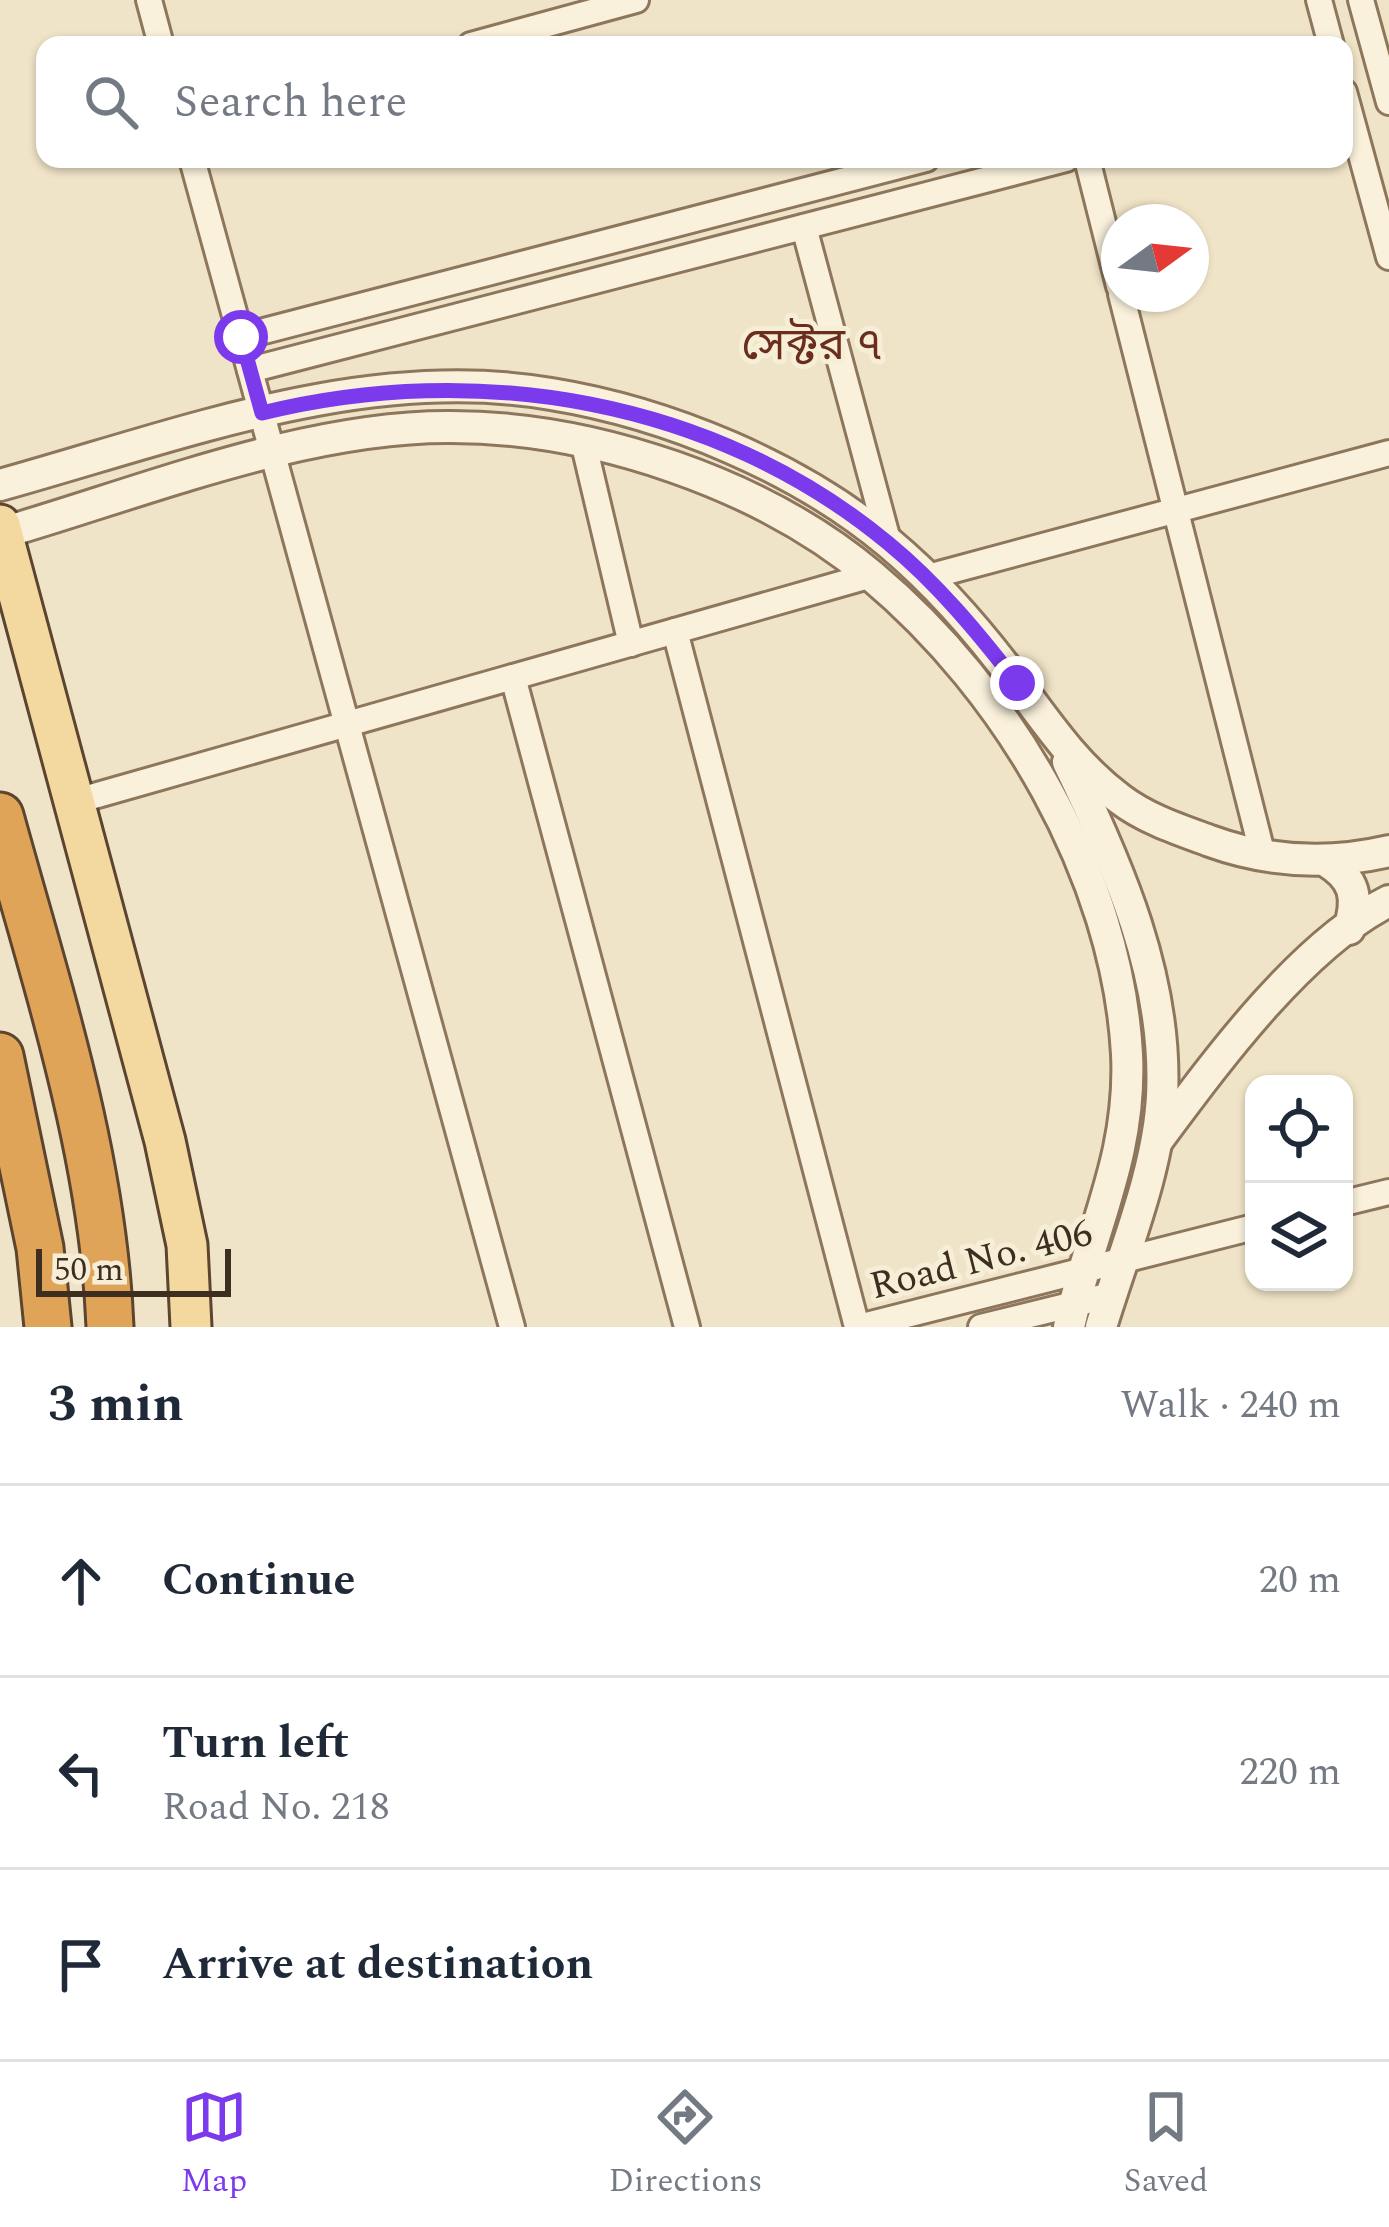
<!DOCTYPE html>
<html lang="en">
<head>
<meta charset="utf-8">
<style>
  :root { --surface:#fff; --page:#f6f6f7; --text:#1f2937; --muted:#747a83; --line:#e0e1e3; --accent:#7c3aed }
  body { margin:0; font-family:Spectral,"Noto Sans Bengali",serif; background:var(--page); color:var(--text) }
  .controls { position:absolute; right:36px; bottom:36px; display:grid; overflow:hidden; border-radius:24px; box-shadow:0 3px 9px #0004 }
  .controls button { width:108px; height:108px; display:grid; place-items:center; padding:0; border:0; border-bottom:3px solid var(--line); background:var(--surface); color:var(--text); font:60px sans-serif }
  .compass { position:absolute; left:1101px; top:204px; width:108px; height:108px; border-radius:50%; background:var(--surface); box-shadow:0 3px 9px #0004; rotate:75deg }
  .scale { position:absolute; left:36px; bottom:30px; width:195px; box-sizing:border-box; padding-left:12px; border:6px solid #3d2e20; border-top:0; font-size:33px; line-height:42px; white-space:nowrap; color:#3d2e20; -webkit-text-stroke:9px #f7eed8; paint-order:stroke }
  .stop { position:absolute; width:36px; height:36px; margin:-27px; border:9px solid #7c3aed; border-radius:50%; background:#fff }
  .stop.end { background:#7c3aed; border-color:#fff; box-shadow:0 3px 12px #0008 }
  .list { margin:0; padding:0; list-style:none }
  h2 { display:flex; justify-content:space-between; align-items:center; height:156px; margin:0; padding:0 48px; font-size:51px }
  h2 small { font-size:39px; font-weight:400; color:var(--muted) }
  .list li { display:grid; grid-template-columns:78px 1fr auto; gap:36px; align-items:center; box-sizing:border-box; height:192px; padding:0 48px; border-top:3px solid var(--line) }
  .list b { display:block; font-size:45px; white-space:nowrap }
  .list p { margin:0; font-size:39px; white-space:nowrap; color:var(--muted) }
  .list em { font-size:39px; font-style:normal; color:var(--muted) }
  .icon { flex:none; width:66px; height:66px; fill:none; stroke:currentColor; stroke-width:2; stroke-linecap:round; stroke-linejoin:round }
  .map { position:relative; flex:none; width:1389px; height:1327px; overflow:hidden }
  .search { position:absolute; background:var(--surface); box-shadow:0 3px 9px #0004; left:36px; right:36px; top:36px; height:132px; display:flex; align-items:center; gap:30px; box-sizing:border-box; padding:0 42px; border-radius:24px; color:var(--muted); font-size:45px }
  .sheet { height:732px; background:var(--surface) }
  nav { display:flex; justify-content:space-around; align-items:center; box-sizing:border-box; height:168px; border-top:3px solid var(--line); background:var(--surface); font-size:33px; color:var(--muted) }
  nav a { display:grid; justify-items:center; gap:6px }
  nav .on { color:var(--accent) }
  .map>svg:first-child { display:block }
</style>
</head>
<body>
<div class="map">
<svg width="1389" height="1327" viewBox="0 0 1389 1327">
  <rect width="100%" height="100%" fill="#f0e4c8"/>
  <g fill="none" stroke-linecap="round" stroke-linejoin="round">
    <g stroke="#8d765c" stroke-width="30">
      <g id="minor">
        <path d="M 149,0 L 161,45"/>
        <path d="M 1319,0 L 1331,45"/>
        <path d="M 1361,0 L 1389,102"/>
        <path d="M 471,45 L 636,0"/>
        <path d="M 1344,92 L 1389,257"/>
        <path d="M 192,159 L 512,1327"/>
        <path d="M 1087,159 L 1119,286"/>
        <path d="M 804,227 L 889,544"/>
        <path d="M 1121,294 L 1263,856"/>
        <path d="M 241,337 L 926,159"/>
        <path d="M 250,370 L 1066,159"/>
        <path d="M 583,441 L 631,644"/>
        <path d="M 924,578 L 1389,453"/>
        <path d="M 675,631 L 857,1327"/>
        <path d="M 513,677 L 687,1327"/>
        <path d="M 73,802 L 872,575"/>
        <path d="M 1344,1203 L 1389,1192"/>
        <path d="M 859,1327 L 1254,1227"/>
        <path d="M 981,1327 L 1111,1295"/>
      </g>
    </g>
    <g stroke="#8d765c" stroke-width="36">
      <g id="tertiary">
        <path d="M 0,485 C 177,436 365,362 551,394 C 668,413 798,467 889,543 C 938,584 981,634 1018,684 C 1049,726 1078,768 1120,799 C 1146,819 1180,830 1210,841 C 1268,862 1329,865 1389,851"/>
        <path d="M 2,533 C 143,492 304,426 451,427 C 594,427 763,484 872,576 C 1008,690 1117,874 1127,1054 C 1132,1157 1090,1230 1069,1327"/>
        <path d="M 1068,762 C 1118,865 1168,979 1162,1096 C 1158,1172 1123,1254 1101,1327"/>
        <path d="M 1326,861 C 1355,879 1359,897 1349,929"/>
        <path d="M 1157,1141 C 1215,1063 1301,945 1389,901"/>
      </g>
    </g>
    <g stroke="#5b4430" stroke-width="45">
      <path id="primary" d="M 0,525 L 165,1141 L 187,1245 L 191,1327"/>
    </g>
    <g stroke="#5b4430" stroke-width="51">
      <g id="motorway">
        <path d="M 0,816 C 46,984 103,1152 110,1327"/>
        <path d="M 0,1056 L 40,1248 L 48,1327"/>
      </g>
    </g>
    <use href="#minor" stroke="#faf1dc" stroke-width="24"/>
    <use href="#tertiary" stroke="#faf1dc" stroke-width="30"/>
    <use href="#primary" stroke="#f3d9a0" stroke-width="39"/>
    <use href="#motorway" stroke="#e0a458" stroke-width="45"/>
  </g>
  <g fill="none" stroke-linecap="round" stroke-linejoin="round">
    <path stroke="#7c3aed" stroke-width="15" d="M 241,337 L 262,413 C 477,360 714,399 888,543 C 937,583 979,634 1017,683"/>
  </g>
  <g text-anchor="middle" dominant-baseline="central" stroke-width="10" stroke-linejoin="round" paint-order="stroke">
    <g font-size="39" fill="#3d2e20" stroke="#f7eed8">
      <text transform="translate(981 1260) rotate(-14)">Road No. 406</text>
    </g>
    <g font-size="45" fill="#6b2e1e" stroke="#f7eed8">
      <text x="812" y="345">সেক্টর ৭</text>
    </g>
  </g>
</svg>
<div class="controls">
<button><svg class="icon" aria-label="locate" viewBox="0 0 24 24"><circle cx="12" cy="12" r="6"/><path d="M12 2v4M12 18v4M2 12h4M18 12h4"/></svg></button>
<button><svg class="icon" aria-label="layers" viewBox="0 0 24 24"><path d="M12 4l9 5-9 5-9-5zM3 14l9 5 9-5"/></svg></button>
</div>
<svg class="compass" viewBox="-18 -18 36 36"><path d="M0-13l5 13h-10z" fill="#e53935"/><path d="M0 13l5-13h-10z" fill="#747a83"/></svg>
<div class="scale">50 m</div>
<div class="stop" style="left:241px;top:337px"></div>
<div class="stop end" style="left:1017px;top:683px"></div>
<div class="search"><svg class="icon" aria-label="search" viewBox="0 0 24 24"><circle cx="10" cy="10" r="6"/><path d="M15 15l6 6"/></svg>Search here</div>
</div>
<section class="sheet">
<h2>3 min<small>Walk · 240 m</small></h2>
<ul class="list">
<li><svg class="icon" aria-label="ahead" viewBox="0 0 24 24"><path d="M12 20V5M6 11l6-6 6 6"/></svg><div><b>Continue</b></div><em>20 m</em></li>
<li><svg class="icon" aria-label="left" viewBox="0 0 24 24"><path d="M17 20v-9H6M10 6l-5 5 5 5"/></svg><div><b>Turn left</b><p>Road No. 218</p></div><em>220 m</em></li>
<li><svg class="icon" aria-label="arrive" viewBox="0 0 24 24"><path d="M6 21V4h12l-3 4 3 4H6"/></svg><div><b>Arrive at destination</b></div></li>
</ul>
</section>
<nav>
<a class="on"><svg class="icon" aria-label="map" viewBox="0 0 24 24"><path d="M3 6l6-2 6 2 6-2v14l-6 2-6-2-6 2zM9 4v14M15 6v14"/></svg>Map</a>
<a><svg class="icon" aria-label="directions" viewBox="0 0 24 24"><path d="M12 3l9 9-9 9-9-9zM9 14v-3h6M13 9l2 2-2 2"/></svg>Directions</a>
<a><svg class="icon" aria-label="saved" viewBox="0 0 24 24"><path d="M7 4h10v16l-5-4-5 4z"/></svg>Saved</a>
</nav>
</body>
</html>
